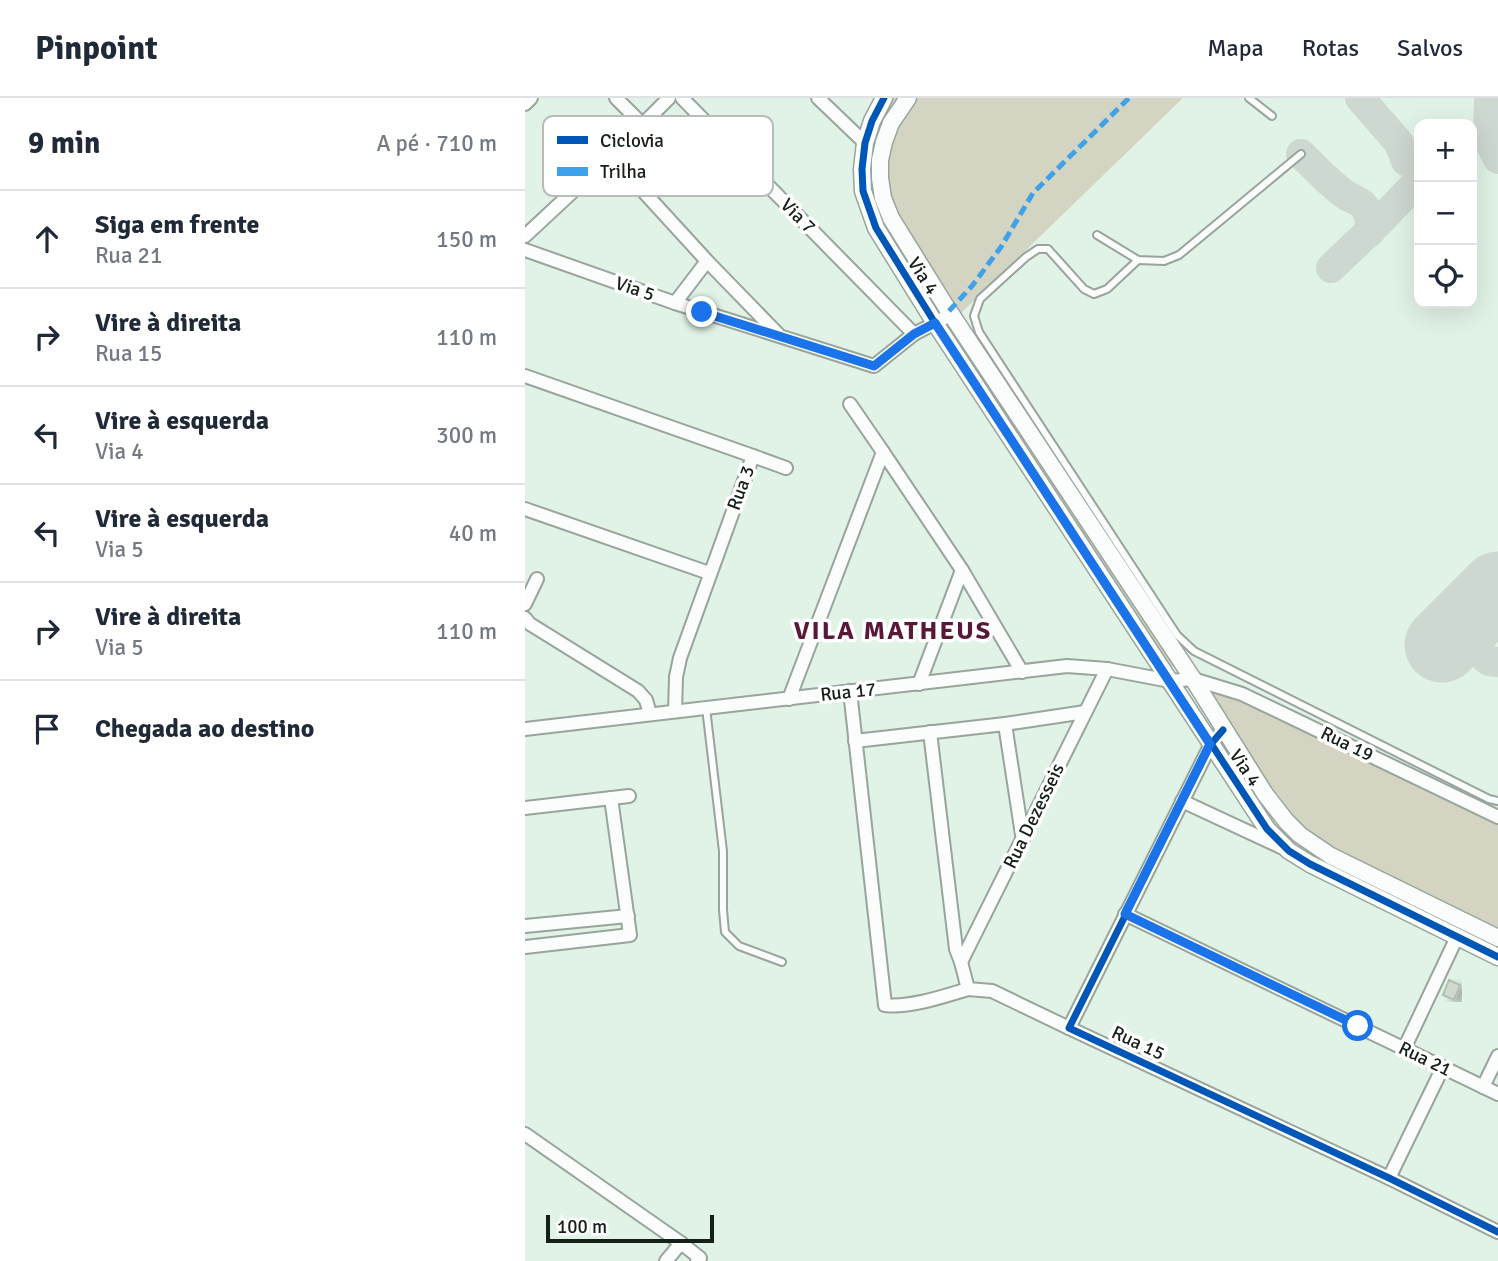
<!DOCTYPE html>
<html lang="pt">
<head>
<meta charset="utf-8">
<style>
  :root { --surface:#fff; --page:#f6f6f7; --text:#1f2937; --muted:#747a83; --line:#e0e1e3 }
  body { margin:0; font-family:Signika,sans-serif; background:var(--page); color:var(--text) }
  .controls { position:absolute; right:21px; top:21px; display:grid; overflow:hidden; border-radius:14px; box-shadow:0 7px 28px #0002 }
  .controls button { width:63px; height:63px; display:grid; place-items:center; padding:0; border:0; border-bottom:2px solid var(--line); background:var(--surface); color:var(--text); font:35px sans-serif }
  .scale { position:absolute; left:21px; bottom:18px; width:168px; box-sizing:border-box; padding-left:7px; border:4px solid #152018; border-top:0; font-size:19px; line-height:24px; white-space:nowrap; color:#152018; -webkit-text-stroke:5px #fff; paint-order:stroke }
  .stop { position:absolute; width:21px; height:21px; margin:-16px; border:5px solid #1a73e8; border-radius:50%; background:#fff }
  .stop.end { background:#1a73e8; border-color:#fff; box-shadow:0 2px 7px #0008 }
  .list { margin:0; padding:0; list-style:none }
  h2 { display:flex; justify-content:space-between; align-items:center; height:91px; margin:0; padding:0 28px; font-size:30px }
  h2 small { font-size:23px; font-weight:400; color:var(--muted) }
  .list li { display:grid; grid-template-columns:46px 1fr auto; gap:21px; align-items:center; box-sizing:border-box; height:98px; padding:0 28px; border-top:2px solid var(--line) }
  .list b { display:block; font-size:26px; white-space:nowrap }
  .list p { margin:0; font-size:23px; white-space:nowrap; color:var(--muted) }
  .list em { font-size:23px; font-style:normal; color:var(--muted) }
  .icon { flex:none; width:38px; height:38px; fill:none; stroke:currentColor; stroke-width:2; stroke-linecap:round; stroke-linejoin:round }
  .map { position:relative; flex:none; width:973px; height:1163px; overflow:hidden }
  header { display:flex; align-items:center; gap:42px; box-sizing:border-box; height:98px; padding:0 35px; background:var(--surface); border-bottom:2px solid var(--line) }
  header strong { font-size:33px }
  nav { display:flex; gap:38px; margin-inline-start:auto; font-size:24px }
  main { display:flex }
  aside { flex:1; background:var(--surface) }
  .map>svg:first-child { display:block }
</style>
</head>
<body>
<header>
<strong>Pinpoint</strong>
<nav><a>Mapa</a><a>Rotas</a><a>Salvos</a></nav>
</header>
<main>
<aside>
<h2>9 min<small>A pé · 710 m</small></h2>
<ul class="list">
<li><svg class="icon" aria-label="ahead" viewBox="0 0 24 24"><path d="M12 20V5M6 11l6-6 6 6"/></svg><div><b>Siga em frente</b><p>Rua 21</p></div><em>150 m</em></li>
<li><svg class="icon" aria-label="right" viewBox="0 0 24 24"><path d="M7 20v-9h11M14 6l5 5-5 5"/></svg><div><b>Vire à direita</b><p>Rua 15</p></div><em>110 m</em></li>
<li><svg class="icon" aria-label="left" viewBox="0 0 24 24"><path d="M17 20v-9H6M10 6l-5 5 5 5"/></svg><div><b>Vire à esquerda</b><p>Via 4</p></div><em>300 m</em></li>
<li><svg class="icon" aria-label="left" viewBox="0 0 24 24"><path d="M17 20v-9H6M10 6l-5 5 5 5"/></svg><div><b>Vire à esquerda</b><p>Via 5</p></div><em>40 m</em></li>
<li><svg class="icon" aria-label="right" viewBox="0 0 24 24"><path d="M7 20v-9h11M14 6l5 5-5 5"/></svg><div><b>Vire à direita</b><p>Via 5</p></div><em>110 m</em></li>
<li><svg class="icon" aria-label="arrive" viewBox="0 0 24 24"><path d="M6 21V4h12l-3 4 3 4H6"/></svg><div><b>Chegada ao destino</b></div></li>
</ul>
</aside>
<div class="map">
<svg width="973" height="1163" viewBox="0 0 973 1163">
  <defs>
    <filter id="shadow"><feDropShadow dx="7" dy="4" stdDeviation="3.5" flood-color="#0004"/></filter>
  </defs>
  <rect width="100%" height="100%" fill="#e1f2e6"/>
  <g fill="#d3d5c2">
    <path d="M 367,0 L 376,0 L 349,77 L 414,211 L 412,213 L 364,144 L 344,93 L 344,51 L 360,9 Z"/>
    <path d="M 391,0 L 658,0 L 436,215 L 381,134 L 364,96 L 362,62 L 371,30 Z"/>
    <path d="M 425,230 L 427,230 L 648,565 L 649,568 L 644,571 L 423,233 Z"/>
    <path d="M 692,594 L 720,603 L 973,725 L 973,829 L 968,831 L 802,748 L 765,721 L 681,595 Z"/>
    <path d="M 700,651 L 703,651 L 746,715 L 973,846 L 973,853 L 775,752 L 753,734 L 699,654 Z"/>
  </g>
  <g fill="none" stroke-linecap="round" stroke-linejoin="round">
    <g stroke="#cdd8d0" stroke-width="30">
      <path d="M 835,0 L 874,45 L 881,63 L 894,70"/>
      <path d="M 964,0 L 963,41 L 973,61"/>
      <path d="M 776,56 C 789,69 803,84 818,95 C 825,101 836,102 841,111 C 845,118 845,126 845,134"/>
      <path d="M 806,170 L 855,123 L 894,82"/>
      <path d="M 929,534 L 964,563 L 973,564"/>
    </g>
    <path stroke="#cdd8d0" stroke-width="75" d="M 917,547 L 973,491"/>
  </g>
  <path fill="#cfd9cd" stroke="#b4bdb2" stroke-width="2" filter="url(#shadow)" d="M 924,882 L 935,887 L 929,902 L 918,897 Z"/>
  <g fill="none" stroke-linecap="round" stroke-linejoin="round">
    <g stroke="#98a49c" stroke-width="10">
      <g id="service">
        <path d="M 724,0 L 747,18"/>
        <path d="M 572,137 L 613,162 L 639,163 L 654,157 L 776,56"/>
        <path d="M 613,162 L 582,191 L 569,196 L 559,191 L 523,151 L 513,151 L 501,159 L 455,201 L 449,218 L 454,234 L 652,537 L 669,553 L 964,701 L 973,703"/>
        <path d="M 181,610 L 198,753 L 198,812 L 200,834 L 214,848 L 257,864"/>
      </g>
    </g>
    <g stroke="#98a49c" stroke-width="16">
      <g id="minor">
        <path d="M 91,0 L 117,26"/>
        <path d="M 157,0 L 389,236"/>
        <path d="M 293,0 L 340,45"/>
        <path d="M 0,6 L 6,0"/>
        <path d="M 86,58 L 182,163 L 253,236"/>
        <path d="M 0,138 L 86,58 L 144,0"/>
        <path d="M 0,152 L 150,205 L 349,268 L 389,236 L 418,221 L 424,213"/>
        <path d="M 150,205 L 182,163"/>
        <path d="M 0,278 L 228,358 L 155,560 L 151,579 L 150,613"/>
        <path d="M 325,306 L 358,354"/>
        <path d="M 228,358 L 261,370"/>
        <path d="M 0,411 L 184,475"/>
        <path d="M 0,506 L 12,481"/>
        <path d="M 0,520 L 5,526 L 113,593 L 121,602 L 125,616"/>
        <path d="M 394,586 L 437,472"/>
        <path d="M 325,593 L 360,907 C 384,910 420,898 443,891"/>
        <path d="M 264,601 L 358,354 L 437,472 L 497,574"/>
        <path d="M 480,626 L 498,743"/>
        <path d="M 0,631 L 542,568 L 582,571 L 645,583 L 668,581 L 717,596 L 973,719"/>
        <path d="M 698,632 L 686,646 L 544,930 L 864,1080 L 973,1134"/>
        <path d="M 405,634 L 431,851 L 436,864 L 443,891 L 467,893 L 544,930"/>
        <path d="M 330,643 L 480,626 L 560,614"/>
        <path d="M 657,703 L 758,750"/>
        <path d="M 0,710 L 104,698"/>
        <path d="M 600,816 L 973,996"/>
        <path d="M 0,828 L 103,818"/>
        <path d="M 0,849 L 105,837 L 86,700"/>
        <path d="M 436,864 L 582,571"/>
        <path d="M 879,951 L 932,839"/>
        <path d="M 958,989 L 973,958"/>
        <path d="M 0,1036 L 156,1145 L 175,1160 L 172,1163"/>
        <path d="M 864,1080 L 918,969"/>
        <path d="M 141,1163 L 156,1145"/>
      </g>
    </g>
    <g stroke="#98a49c" stroke-width="19">
      <g id="tertiary">
        <path d="M 359,0 L 347,23 L 340,45 L 337,71 L 338,93 L 351,130 L 410,225 L 742,731 L 764,753 L 785,766 L 973,859"/>
        <path d="M 383,0 L 366,25 L 359,44 L 355,62 L 355,80 L 358,100 L 366,120 L 420,207 L 668,581 L 740,696 L 761,723 L 775,737 L 806,758 L 973,840"/>
      </g>
    </g>
    <use href="#service" stroke="#fafdfb" stroke-width="6"/>
    <use href="#minor" stroke="#fafdfb" stroke-width="12"/>
    <use href="#tertiary" stroke="#fafdfb" stroke-width="16"/>
    <path stroke="#3da2ea" stroke-width="5" stroke-dasharray="10 5" stroke-linecap="butt" d="M 424,213 L 447,188 L 476,149 L 508,95 L 604,0"/>
    <g stroke="#fff" stroke-width="11">
      <g id="cycleway">
        <path d="M 359,0 L 347,23 L 340,45 L 337,71 L 338,93 L 351,130 L 410,225 L 742,731 L 764,753 L 785,766 L 973,859"/>
        <path d="M 698,632 L 686,646 L 544,930 L 864,1080 L 973,1134"/>
      </g>
    </g>
    <use href="#cycleway" stroke="#0057b8" stroke-width="7"/>
  </g>
  <g fill="none" stroke-linecap="round" stroke-linejoin="round">
    <path stroke="#1a73e8" stroke-width="9" d="M 177,214 L 349,268 L 389,236 L 410,225 L 685,646 L 600,816 L 833,928"/>
  </g>
  <g text-anchor="middle" dominant-baseline="central" stroke-width="7" stroke-linejoin="round" paint-order="stroke">
    <g font-size="19" fill="#152018" stroke="#fff">
      <text transform="translate(273 118) rotate(45)">Via 7</text>
      <text transform="translate(398 178) rotate(57)">Via 4</text>
      <text transform="translate(110 191) rotate(19)">Via 5</text>
      <text transform="translate(216 390) rotate(-70)">Rua 3</text>
      <text transform="translate(323 594) rotate(-6)">Rua 17</text>
      <text transform="translate(822 646) rotate(26)">Rua 19</text>
      <text transform="translate(720 670) rotate(56)">Via 4</text>
      <text transform="translate(509 718) rotate(-64)">Rua Dezesseis</text>
      <text transform="translate(613 945) rotate(25)">Rua 15</text>
      <text transform="translate(900 961) rotate(26)">Rua 21</text>
    </g>
    <g font-size="26" font-weight="bold" letter-spacing="2" fill="#591837" stroke="#fff">
      <text x="368" y="533">VILA MATHEUS</text>
    </g>
  </g>
  <rect x="18" y="18" width="230" height="80" rx="10" fill="#fff" stroke="#b9bcba" stroke-width="2"/>
  <rect x="32" y="38" width="31" height="8" fill="#0057b8"/>
  <rect x="32" y="69" width="31" height="9" fill="#3da2ea"/>
  <g font-size="19" fill="#152018">
    <text x="75" y="49">Ciclovia</text>
    <text x="75" y="80">Trilha</text>
  </g>
</svg>
<div class="controls">
<button>+</button>
<button>−</button>
<button><svg class="icon" aria-label="locate" viewBox="0 0 24 24"><circle cx="12" cy="12" r="6"/><path d="M12 2v4M12 18v4M2 12h4M18 12h4"/></svg></button>
</div>
<div class="scale">100 m</div>
<div class="stop" style="left:833px;top:928px"></div>
<div class="stop end" style="left:177px;top:214px"></div>
</div>
</main>
</body>
</html>
